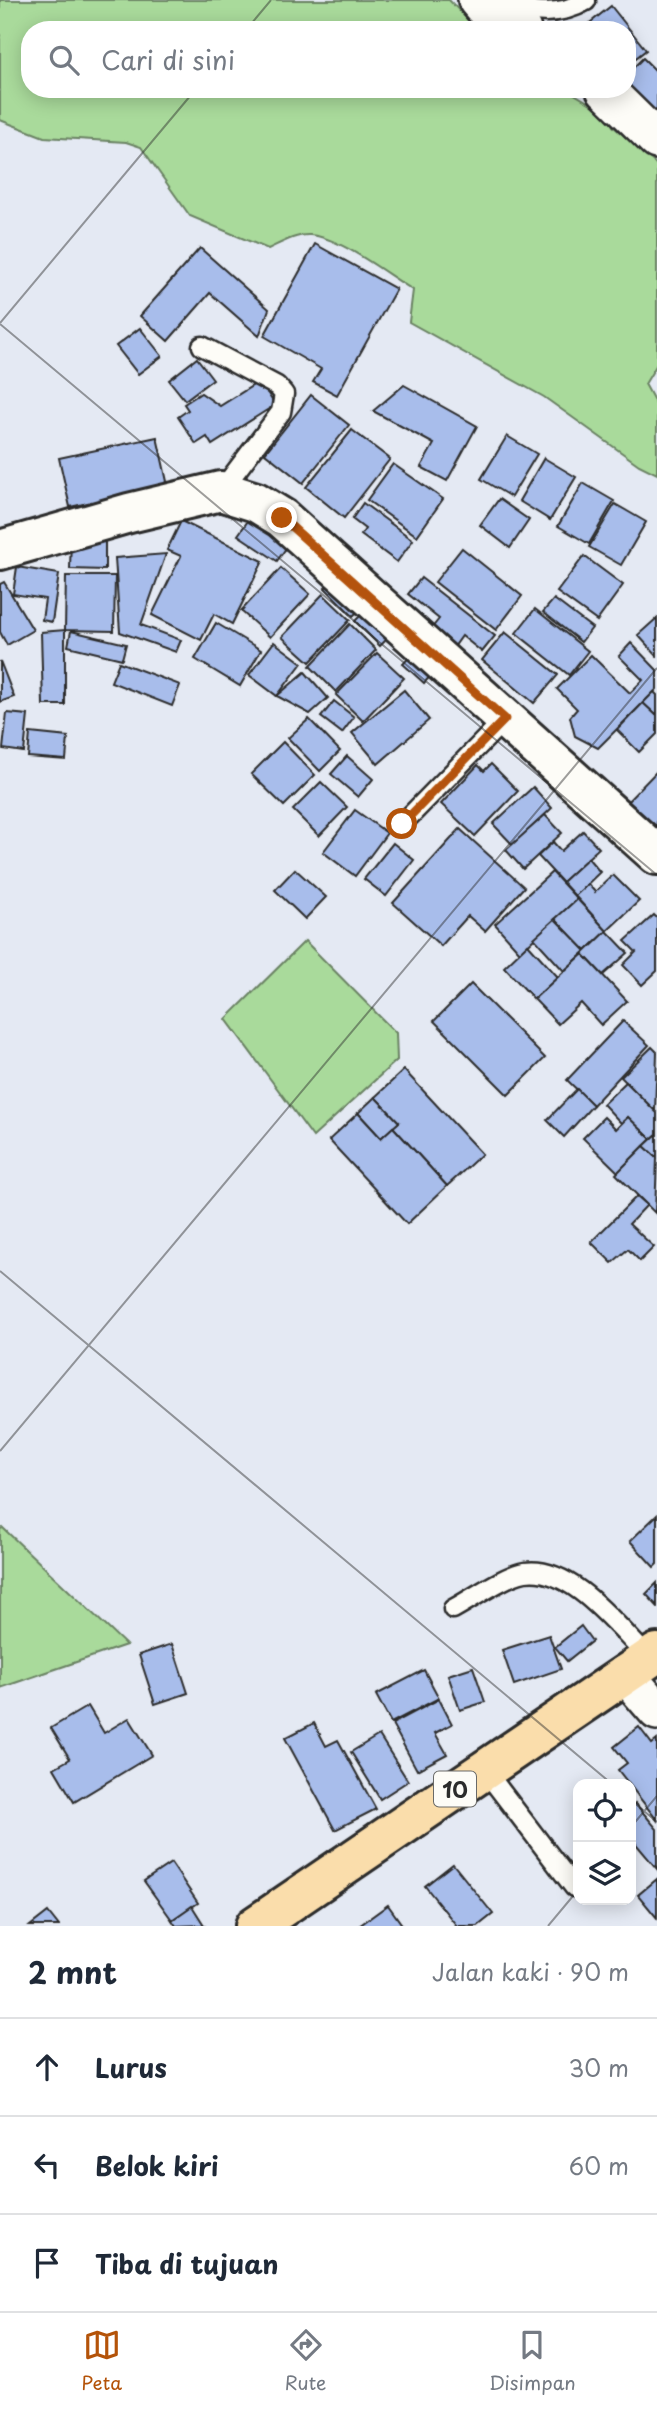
<!DOCTYPE html>
<html lang="id">
<head>
<meta charset="utf-8">
<style>
  :root { --surface:#fff; --page:#f2f2f3; --text:#1f2937; --muted:#747a83; --line:#e0e1e3; --accent:#b45309 }
  body { margin:0; font-family:"Playpen Sans",sans-serif; background:var(--page); color:var(--text) }
  .controls { position:absolute; right:21px; bottom:21px; display:grid; overflow:hidden; border-radius:14px; box-shadow:0 4px 18px #0003 }
  .controls button { width:63px; height:63px; display:grid; place-items:center; padding:0; border:0; border-bottom:2px solid var(--line); background:var(--surface); color:var(--text); font:35px sans-serif }
  .stop { position:absolute; width:21px; height:21px; margin:-16px; border:5px solid #b45309; border-radius:50%; background:#fff }
  .stop.end { background:#b45309; border-color:#fff; box-shadow:0 2px 7px #0008 }
  .list { margin:0; padding:0; list-style:none }
  h2 { display:flex; justify-content:space-between; align-items:center; height:91px; margin:0; padding:0 28px; font-size:30px }
  h2 small { font-size:23px; font-weight:400; color:var(--muted) }
  .list li { display:grid; grid-template-columns:46px 1fr auto; gap:21px; align-items:center; box-sizing:border-box; height:98px; padding:0 28px; border-top:2px solid var(--line) }
  .list b { display:block; font-size:26px; white-space:nowrap }
  .list em { font-size:23px; font-style:normal; color:var(--muted) }
  .icon { flex:none; width:38px; height:38px; fill:none; stroke:currentColor; stroke-width:2; stroke-linecap:round; stroke-linejoin:round }
  .map { position:relative; flex:none; width:657px; height:1926px; overflow:hidden }
  .search { position:absolute; background:var(--surface); box-shadow:0 4px 18px #0003; left:21px; right:21px; top:21px; height:77px; display:flex; align-items:center; gap:18px; box-sizing:border-box; padding:0 24px; border-radius:28px; color:var(--muted); font-size:26px }
  .sheet { height:385px; background:var(--surface) }
  nav { display:flex; justify-content:space-around; align-items:center; box-sizing:border-box; height:98px; border-top:2px solid var(--line); background:var(--surface); font-size:19px; color:var(--muted) }
  nav a { display:grid; justify-items:center; gap:4px }
  nav .on { color:var(--accent) }
  .map>svg:first-child { display:block }
</style>
</head>
<body>
<div class="map">
<svg width="657" height="1926" viewBox="0 0 657 1926">
  <rect width="100%" height="100%" fill="#e4e9f3"/>
  <filter id="ink" filterUnits="userSpaceOnUse"><feTurbulence type="fractalNoise" baseFrequency=".0143" numOctaves="2"/><feDisplacementMap in="SourceGraphic" scale="14" xChannelSelector="R" yChannelSelector="G"/><feConvolveMatrix kernelMatrix="1 2 1 2 8 2 1 2 1" color-interpolation-filters="sRGB"/></filter>
  <g filter="url(#ink)">
    <g fill="#a9da9b" stroke="#6a8263" stroke-width="2">
      <path d="M 0,0 L 449,0 L 478,30 L 30,30 L 30,89 L 566,89 L 606,113 L 613,126 L 657,165 L 657,364 L 645,384 L 657,406 L 657,474 L 639,465 L 544,397 L 409,322 L 413,290 C 386,274 340,237 310,235 C 296,234 281,243 268,249 L 190,216 L 141,147 L 126,142 L 44,137 L 0,120 Z"/>
      <path d="M 305,941 L 396,1033 L 397,1060 L 313,1137 L 226,1019 Z"/>
      <path d="M 3,1528 L 126,1645 L 0,1688 L 0,1529 Z"/>
    </g>
    <g fill="#a8bdeb" stroke="#2b2b2b" stroke-width="2">
      <path d="M 611,6 L 646,50 L 627,65 L 627,30 L 581,30 Z"/>
      <path d="M 643,58 L 657,72 L 657,115 L 627,89 L 627,74 Z"/>
      <path d="M 315,244 L 396,289 L 337,395 L 313,382 L 321,369 L 264,336 Z"/>
      <path d="M 200,248 L 269,309 L 259,336 L 210,293 L 168,341 L 140,316 Z"/>
      <path d="M 140,328 L 162,356 L 138,374 L 116,346 Z"/>
      <path d="M 197,358 L 213,379 L 185,400 L 169,380 Z"/>
      <path d="M 260,381 L 275,405 L 212,445 L 207,437 L 196,444 L 178,417 L 188,410 L 184,404 L 201,393 L 220,406 Z"/>
      <path d="M 404,385 L 477,426 L 447,481 L 421,467 L 434,444 L 373,411 Z"/>
      <path d="M 311,395 L 349,425 L 303,483 L 265,453 Z"/>
      <path d="M 352,430 L 390,459 L 344,518 L 306,487 Z"/>
      <path d="M 507,436 L 537,454 L 511,497 L 481,479 Z"/>
      <path d="M 157,437 L 168,486 L 70,507 L 59,458 Z"/>
      <path d="M 544,458 L 576,477 L 550,520 L 519,501 Z"/>
      <path d="M 393,464 L 443,499 L 417,536 L 367,500 Z"/>
      <path d="M 583,483 L 614,501 L 589,544 L 558,526 Z"/>
      <path d="M 499,499 L 529,520 L 510,548 L 480,525 Z"/>
      <path d="M 363,503 L 413,540 L 397,562 L 361,535 L 365,529 L 352,519 Z"/>
      <path d="M 615,504 L 646,522 L 621,565 L 589,547 Z"/>
      <path d="M 252,515 L 291,541 L 277,561 L 238,535 Z"/>
      <path d="M 181,521 L 263,561 L 232,624 L 214,614 L 201,640 L 152,615 L 181,556 L 167,550 Z"/>
      <path d="M 71,538 L 105,539 L 105,570 L 70,569 Z"/>
      <path d="M 462,548 L 522,596 L 496,630 L 435,582 Z"/>
      <path d="M 166,554 L 141,625 L 181,640 L 176,652 L 120,632 L 115,558 Z"/>
      <path d="M 584,556 L 623,585 L 597,621 L 557,592 Z"/>
      <path d="M 17,567 L 59,574 L 52,622 L 42,620 L 45,599 L 13,594 Z"/>
      <path d="M 281,568 L 310,594 L 270,637 L 241,611 Z"/>
      <path d="M 337,575 L 365,604 L 353,616 L 325,588 Z"/>
      <path d="M 66,576 L 115,576 L 114,631 L 65,630 Z"/>
      <path d="M 421,578 L 495,636 L 482,652 L 462,636 L 454,647 L 431,629 L 439,619 L 408,594 Z"/>
      <path d="M 4,582 L 33,630 L 7,645 L 0,632 L 0,584 Z"/>
      <path d="M 323,594 L 350,620 L 310,662 L 282,637 Z"/>
      <path d="M 554,599 L 592,628 L 581,642 L 543,612 Z"/>
      <path d="M 367,609 L 392,634 L 380,646 L 355,621 Z"/>
      <path d="M 535,609 L 588,651 L 569,675 L 516,633 Z"/>
      <path d="M 657,618 L 657,656 L 638,635 Z"/>
      <path d="M 216,623 L 261,650 L 240,686 L 195,659 Z"/>
      <path d="M 350,624 L 376,650 L 336,692 L 310,666 Z"/>
      <path d="M 65,630 L 65,705 L 43,705 L 41,632 Z"/>
      <path d="M 71,631 L 126,644 L 122,659 L 68,646 Z"/>
      <path d="M 505,632 L 558,675 L 534,703 L 482,660 Z"/>
      <path d="M 274,642 L 302,663 L 277,696 L 249,675 Z"/>
      <path d="M 631,643 L 657,670 L 657,689 L 598,748 L 575,736 L 570,717 L 577,709 L 557,689 L 591,655 L 630,693 L 643,680 L 619,656 Z"/>
      <path d="M 418,648 L 438,668 L 424,683 L 403,664 Z"/>
      <path d="M 377,653 L 404,678 L 363,721 L 336,695 Z"/>
      <path d="M 0,661 L 14,697 L 0,702 Z"/>
      <path d="M 119,662 L 180,685 L 172,706 L 111,682 Z"/>
      <path d="M 305,672 L 328,698 L 310,714 L 277,696 Z"/>
      <path d="M 404,690 L 429,720 L 378,764 L 352,733 Z"/>
      <path d="M 654,692 L 657,695 L 657,716 L 643,703 Z"/>
      <path d="M 334,701 L 354,717 L 342,733 L 321,717 Z"/>
      <path d="M 643,703 L 657,716 L 657,734 L 639,752 L 617,730 Z"/>
      <path d="M 7,713 L 28,715 L 24,752 L 3,749 Z"/>
      <path d="M 309,719 L 340,751 L 320,771 L 288,738 Z"/>
      <path d="M 30,733 L 68,737 L 66,760 L 28,757 Z"/>
      <path d="M 283,742 L 315,775 L 284,806 L 251,774 Z"/>
      <path d="M 347,756 L 373,779 L 358,797 L 331,774 Z"/>
      <path d="M 491,764 L 518,791 L 475,836 L 441,804 L 478,765 L 484,771 Z"/>
      <path d="M 657,771 L 657,835 L 625,804 Z"/>
      <path d="M 321,782 L 347,807 L 319,836 L 293,810 Z"/>
      <path d="M 533,787 L 552,808 L 513,845 L 493,824 Z"/>
      <path d="M 355,810 L 387,833 L 355,876 L 323,852 Z"/>
      <path d="M 545,815 L 562,833 L 523,869 L 506,850 Z"/>
      <path d="M 460,829 L 524,887 L 485,931 L 468,916 L 441,946 L 393,903 Z"/>
      <path d="M 583,831 L 599,848 L 562,882 L 538,856 L 553,842 L 561,851 Z"/>
      <path d="M 393,843 L 414,860 L 386,896 L 364,879 Z"/>
      <path d="M 588,858 L 600,872 L 575,896 L 562,882 Z"/>
      <path d="M 295,869 L 326,897 L 305,919 L 275,890 Z"/>
      <path d="M 552,872 L 577,899 L 520,952 L 495,924 Z"/>
      <path d="M 613,875 L 639,901 L 607,931 L 575,896 L 588,884 L 595,892 Z"/>
      <path d="M 577,899 L 607,931 L 586,951 L 555,919 Z"/>
      <path d="M 654,915 L 657,918 L 657,971 L 642,985 L 623,965 L 636,952 L 625,941 Z"/>
      <path d="M 555,919 L 586,951 L 564,971 L 534,938 Z"/>
      <path d="M 607,931 L 628,953 L 603,975 L 583,954 Z"/>
      <path d="M 528,944 L 558,977 L 534,999 L 504,967 Z"/>
      <path d="M 583,954 L 627,1001 L 601,1025 L 581,1003 L 558,1024 L 534,999 Z"/>
      <path d="M 471,984 L 545,1058 L 508,1095 L 434,1021 Z"/>
      <path d="M 623,1021 L 649,1045 L 593,1105 L 567,1080 Z"/>
      <path d="M 652,1047 L 657,1052 L 655,1111 L 621,1077 Z"/>
      <path d="M 404,1070 L 482,1154 L 447,1186 L 393,1127 L 399,1122 L 375,1097 Z"/>
      <path d="M 626,1082 L 657,1113 L 657,1134 L 651,1139 L 628,1117 L 621,1123 L 603,1104 Z"/>
      <path d="M 577,1089 L 593,1105 L 564,1137 L 547,1120 Z"/>
      <path d="M 375,1097 L 399,1122 L 381,1138 L 358,1113 Z"/>
      <path d="M 358,1113 L 381,1138 L 393,1127 L 447,1186 L 407,1224 L 329,1140 Z"/>
      <path d="M 604,1117 L 616,1129 L 628,1117 L 651,1139 L 618,1172 L 583,1138 Z"/>
      <path d="M 657,1134 L 657,1158 L 644,1146 Z"/>
      <path d="M 644,1146 L 657,1158 L 655,1213 L 616,1174 Z"/>
      <path d="M 637,1196 L 647,1205 L 629,1224 L 654,1247 L 640,1261 L 628,1249 L 612,1263 L 591,1242 Z"/>
      <path d="M 657,1515 L 657,1564 L 654,1567 L 630,1541 Z"/>
      <path d="M 657,1583 L 657,1606 L 646,1594 Z"/>
      <path d="M 581,1626 L 592,1641 L 567,1661 L 555,1647 Z"/>
      <path d="M 549,1635 L 561,1669 L 514,1685 L 502,1650 Z"/>
      <path d="M 172,1644 L 188,1693 L 155,1704 L 139,1655 Z"/>
      <path d="M 473,1667 L 485,1702 L 460,1710 L 448,1675 Z"/>
      <path d="M 424,1670 L 439,1698 L 391,1723 L 376,1695 Z"/>
      <path d="M 439,1699 L 452,1724 L 435,1733 L 447,1754 L 417,1770 L 392,1724 Z"/>
      <path d="M 88,1706 L 104,1733 L 129,1718 L 152,1755 L 74,1802 L 54,1768 L 70,1759 L 51,1728 Z"/>
      <path d="M 314,1723 L 326,1746 L 338,1740 L 376,1809 L 335,1830 L 285,1738 Z"/>
      <path d="M 639,1727 L 652,1744 L 657,1740 L 657,1820 L 618,1770 L 627,1763 L 614,1747 Z"/>
      <path d="M 379,1735 L 408,1781 L 380,1799 L 351,1752 Z"/>
      <path d="M 635,1803 L 657,1829 L 657,1869 L 631,1838 L 631,1807 Z"/>
      <path d="M 171,1863 L 198,1903 L 172,1920 L 144,1881 Z"/>
      <path d="M 453,1864 L 493,1914 L 478,1926 L 457,1926 L 425,1886 Z"/>
      <path d="M 657,1879 L 657,1918 L 638,1895 Z"/>
      <path d="M 388,1905 L 403,1926 L 359,1926 Z"/>
      <path d="M 192,1906 L 204,1925 L 176,1926 L 172,1920 Z"/>
      <path d="M 48,1912 L 59,1926 L 30,1926 Z"/>
    </g>
    <g fill="none" stroke-linecap="round" stroke-linejoin="round">
      <g stroke="#2b2b2b" stroke-width="23">
        <g id="service">
          <path d="M 499,4 C 530,12 557,18 586,1"/>
          <path d="M 202,346 L 277,386 L 284,394 L 281,412 L 221,491"/>
          <path d="M 402,824 L 505,719"/>
          <path d="M 453,1609 C 472,1599 505,1575 525,1572 C 572,1565 618,1628 649,1658"/>
          <path d="M 484,1769 L 574,1887"/>
        </g>
      </g>
      <g stroke="#2b2b2b" stroke-width="42">
        <g id="minor">
          <path d="M 477,0 C 490,17 502,23 522,30"/>
          <path d="M 605,89 L 657,140"/>
          <path d="M 625,1674 L 657,1711"/>
        </g>
      </g>
      <g stroke="#2b2b2b" stroke-width="44">
        <path id="tertiary" d="M 0,550 L 129,513 L 221,491 L 256,502 L 282,518 L 657,855"/>
      </g>
      <g stroke="#2b2b2b" stroke-width="44">
        <path id="trunk" d="M 255,1926 L 657,1653"/>
      </g>
      <use href="#service" stroke="#fdfcf7" stroke-width="18"/>
      <use href="#minor" stroke="#fdfcf7" stroke-width="37"/>
      <use href="#tertiary" stroke="#fdfcf7" stroke-width="38"/>
      <use href="#trunk" stroke="#faddab" stroke-width="38"/>
    </g>
  </g>
  <g fill="none" stroke-linecap="round" stroke-linejoin="round" filter="url(#ink)">
    <path stroke="#b45309" stroke-width="9" d="M 282,518 L 505,719 L 402,824"/>
  </g>
  <path fill="none" stroke="#2b2b2b" stroke-width="2" stroke-opacity="0.45" d="M 246,30 L 271,0M 0,323 L 196,89M 0,324 L 657,875M 0,1271 L 612,1784M 0,1451 L 657,668M 631,1800 L 657,1822M 631,1827 L 657,1796M 548,1926 L 578,1890"/>
  <g text-anchor="middle" dominant-baseline="central" stroke-width="5" stroke-linejoin="round" paint-order="stroke">
    <rect fill="#fdfcf7" stroke="#6a6a68" stroke-width="2" x="434" y="1771.5" width="42" height="35" rx="5"/>
    <g font-size="21" font-weight="bold" fill="#2b2b2b">
      <text x="455" y="1789">10</text>
    </g>
  </g>
</svg>
<div class="controls">
<button><svg class="icon" aria-label="locate" viewBox="0 0 24 24"><circle cx="12" cy="12" r="6"/><path d="M12 2v4M12 18v4M2 12h4M18 12h4"/></svg></button>
<button><svg class="icon" aria-label="layers" viewBox="0 0 24 24"><path d="M12 4l9 5-9 5-9-5zM3 14l9 5 9-5"/></svg></button>
</div>
<div class="stop" style="left:402px;top:824px"></div>
<div class="stop end" style="left:282px;top:518px"></div>
<div class="search"><svg class="icon" aria-label="search" viewBox="0 0 24 24"><circle cx="10" cy="10" r="6"/><path d="M15 15l6 6"/></svg>Cari di sini</div>
</div>
<section class="sheet">
<h2>2 mnt<small>Jalan kaki · 90 m</small></h2>
<ul class="list">
<li><svg class="icon" aria-label="ahead" viewBox="0 0 24 24"><path d="M12 20V5M6 11l6-6 6 6"/></svg><div><b>Lurus</b></div><em>30 m</em></li>
<li><svg class="icon" aria-label="left" viewBox="0 0 24 24"><path d="M17 20v-9H6M10 6l-5 5 5 5"/></svg><div><b>Belok kiri</b></div><em>60 m</em></li>
<li><svg class="icon" aria-label="arrive" viewBox="0 0 24 24"><path d="M6 21V4h12l-3 4 3 4H6"/></svg><div><b>Tiba di tujuan</b></div></li>
</ul>
</section>
<nav>
<a class="on"><svg class="icon" aria-label="map" viewBox="0 0 24 24"><path d="M3 6l6-2 6 2 6-2v14l-6 2-6-2-6 2zM9 4v14M15 6v14"/></svg>Peta</a>
<a><svg class="icon" aria-label="directions" viewBox="0 0 24 24"><path d="M12 3l9 9-9 9-9-9zM9 14v-3h6M13 9l2 2-2 2"/></svg>Rute</a>
<a><svg class="icon" aria-label="saved" viewBox="0 0 24 24"><path d="M7 4h10v16l-5-4-5 4z"/></svg>Disimpan</a>
</nav>
</body>
</html>
